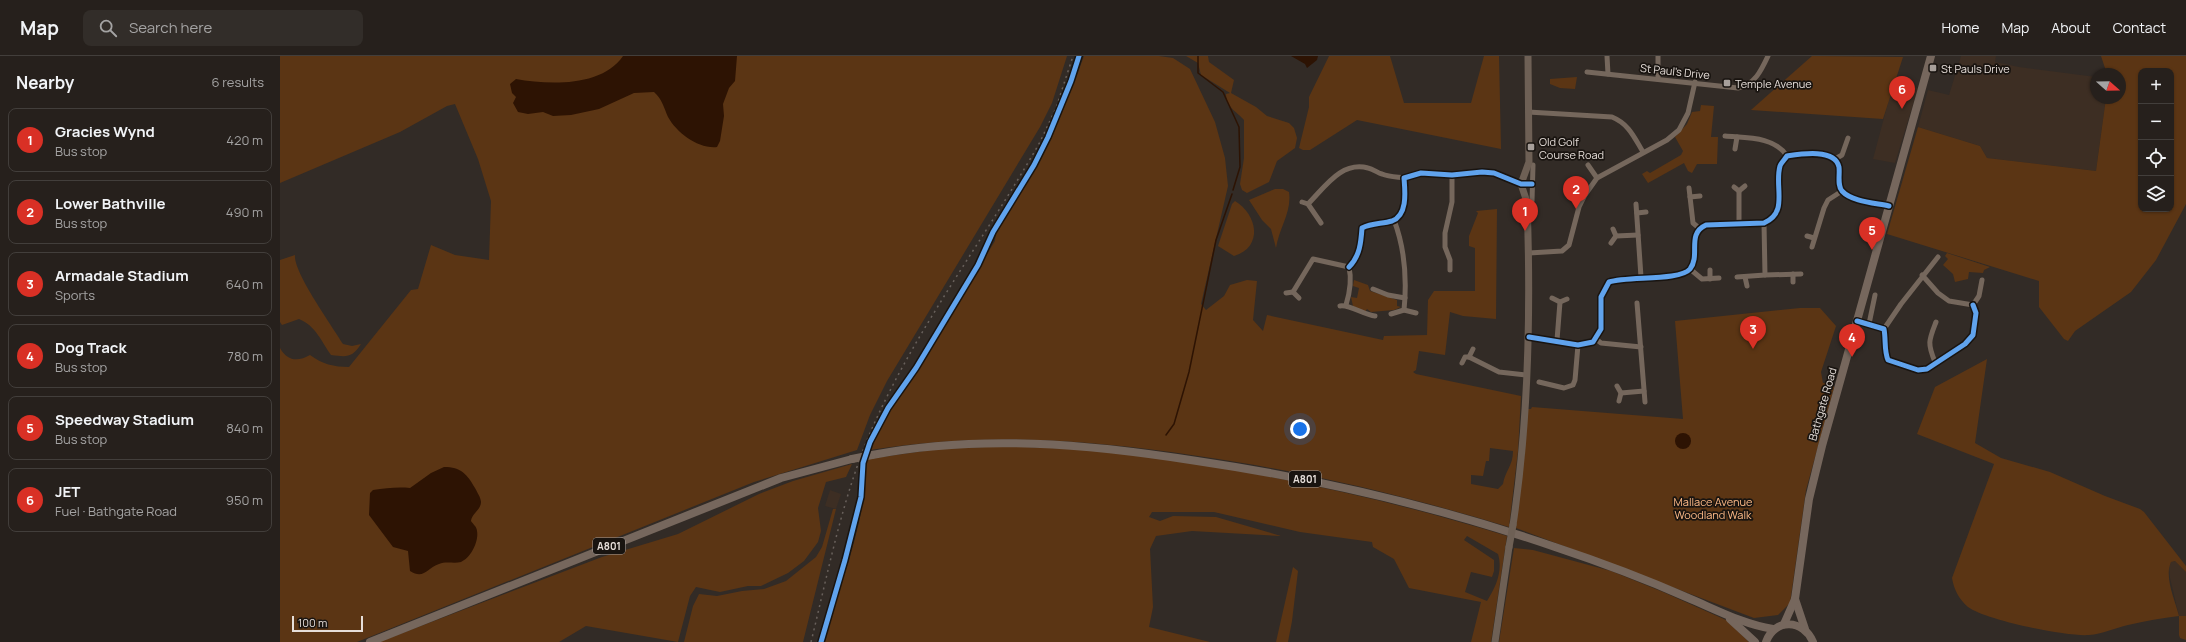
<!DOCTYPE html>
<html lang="en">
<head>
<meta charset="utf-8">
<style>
  :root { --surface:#26201c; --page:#322d29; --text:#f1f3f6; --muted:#a4a3a3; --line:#423e3b; --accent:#d93025 }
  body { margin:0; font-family:Manrope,sans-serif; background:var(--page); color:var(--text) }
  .controls { position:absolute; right:12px; top:12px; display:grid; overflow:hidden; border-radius:8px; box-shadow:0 1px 3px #0004 }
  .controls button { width:36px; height:36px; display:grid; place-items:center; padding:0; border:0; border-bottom:1px solid var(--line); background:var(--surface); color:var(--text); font:20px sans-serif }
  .compass { position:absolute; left:1810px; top:12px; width:36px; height:36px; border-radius:50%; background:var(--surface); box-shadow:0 1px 3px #0004; rotate:110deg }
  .scale { position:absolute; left:12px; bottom:10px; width:71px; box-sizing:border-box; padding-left:4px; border:2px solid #e6ded9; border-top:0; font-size:11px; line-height:14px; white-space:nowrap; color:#e6ded9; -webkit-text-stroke:3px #191410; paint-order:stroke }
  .you { position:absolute; left:1020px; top:373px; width:14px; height:14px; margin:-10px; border:3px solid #fff; border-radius:50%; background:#1a73e8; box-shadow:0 0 0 6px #1a73e833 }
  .badge { display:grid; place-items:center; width:26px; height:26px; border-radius:50%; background:var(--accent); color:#fff; font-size:13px; font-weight:700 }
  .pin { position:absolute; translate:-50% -33px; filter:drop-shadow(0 1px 2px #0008) }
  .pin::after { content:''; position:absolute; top:21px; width:14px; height:12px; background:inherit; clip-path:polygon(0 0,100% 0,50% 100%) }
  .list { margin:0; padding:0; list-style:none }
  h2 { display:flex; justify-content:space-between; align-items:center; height:52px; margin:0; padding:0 16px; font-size:17px }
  h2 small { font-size:13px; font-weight:400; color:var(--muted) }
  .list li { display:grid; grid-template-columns:26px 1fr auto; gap:12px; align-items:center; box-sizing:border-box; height:64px; margin:0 8px 8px; padding:0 8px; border:1px solid var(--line); border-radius:8px }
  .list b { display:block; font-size:15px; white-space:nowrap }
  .list p { margin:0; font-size:13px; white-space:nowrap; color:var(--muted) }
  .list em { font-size:13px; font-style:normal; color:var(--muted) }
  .icon { flex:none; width:22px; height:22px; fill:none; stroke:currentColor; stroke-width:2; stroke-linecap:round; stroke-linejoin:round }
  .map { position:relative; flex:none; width:1906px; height:586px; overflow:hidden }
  header { display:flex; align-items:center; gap:24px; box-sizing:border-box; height:56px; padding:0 20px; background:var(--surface); border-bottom:1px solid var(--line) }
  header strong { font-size:19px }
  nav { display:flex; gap:22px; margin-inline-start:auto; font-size:14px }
  .search { width:280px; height:36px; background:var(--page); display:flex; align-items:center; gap:10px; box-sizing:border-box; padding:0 14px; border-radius:8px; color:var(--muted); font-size:15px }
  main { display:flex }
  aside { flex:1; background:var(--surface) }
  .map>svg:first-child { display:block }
</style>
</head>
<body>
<header>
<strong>Map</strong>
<div class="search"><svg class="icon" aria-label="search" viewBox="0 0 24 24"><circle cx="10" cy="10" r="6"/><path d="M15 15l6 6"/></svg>Search here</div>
<nav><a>Home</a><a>Map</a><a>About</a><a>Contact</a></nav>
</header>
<main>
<aside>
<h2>Nearby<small>6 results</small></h2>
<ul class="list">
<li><span class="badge">1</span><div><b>Gracies Wynd</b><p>Bus stop</p></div><em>420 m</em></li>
<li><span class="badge">2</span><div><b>Lower Bathville</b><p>Bus stop</p></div><em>490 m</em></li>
<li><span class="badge">3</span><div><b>Armadale Stadium</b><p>Sports</p></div><em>640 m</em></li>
<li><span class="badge">4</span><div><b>Dog Track</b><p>Bus stop</p></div><em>780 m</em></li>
<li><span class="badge">5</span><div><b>Speedway Stadium</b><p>Bus stop</p></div><em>840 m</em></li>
<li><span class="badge">6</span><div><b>JET</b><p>Fuel · Bathgate Road</p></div><em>950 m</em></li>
</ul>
</aside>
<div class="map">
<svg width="1906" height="586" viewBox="0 0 1906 586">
  <rect width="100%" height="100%" fill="#322b26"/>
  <g fill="#3d2e23">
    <path d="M 1681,0 L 1716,0 L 1715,6 L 1739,11 L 1816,21 L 1816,42 L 1826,42 L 1816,115 L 1707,102 L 1700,90 L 1638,71 L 1648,34 L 1669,39 Z"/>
    <path d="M 1616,25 L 1638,32 L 1615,107 L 1593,103 L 1609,43 Z"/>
    <path d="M 550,434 L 561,438 L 556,453 L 545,450 Z"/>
    <path d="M 1895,505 L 1906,516 L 1906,560 L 1899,560 L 1890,522 L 1889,510 L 1891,506 Z"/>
  </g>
  <g fill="#5b3514" fill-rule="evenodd">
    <path d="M 0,0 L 787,0 L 772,47 L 760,71 L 607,325 L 590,359 L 577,394 L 474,426 L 77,586 L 0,586 L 0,292 C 7,305 18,306 30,299 C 42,308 54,311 69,311 L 131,234 L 138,233 L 151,189 L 175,199 L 209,204 L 211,145 L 198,103 L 175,48 L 167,50 L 120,76 L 0,127 Z"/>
    <path d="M 804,0 L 879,0 L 893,2 L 910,13 L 935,66 L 945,102 L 948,130 L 921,248 L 926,254 L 944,240 L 950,229 L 967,224 L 977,225 L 973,264 L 983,275 L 987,259 L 1103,284 L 1104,280 L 1147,279 L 1148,244 L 1154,235 L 1195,235 L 1195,192 L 1189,190 L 1189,180 L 1198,157 L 1196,155 L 1217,153 L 1216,263 L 1183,260 L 1170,256 L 1165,299 L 1139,295 L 1136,314 L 1133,316 L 1136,318 L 1241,340 L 1238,395 L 1229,471 C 1127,440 1023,415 918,400 C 805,383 703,376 590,394 L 611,352 L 644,305 L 667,263 L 715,185 L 716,175 C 752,120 782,62 804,0 ZM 1210,392 L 1233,395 C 1233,410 1225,415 1223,428 L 1218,433 L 1191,428 L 1191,419 L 1203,420 L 1206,405 L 1209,405 Z"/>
    <path d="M 906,0 L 928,0 L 929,6 L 954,24 L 951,37 L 976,51 L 987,60 L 1009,67 L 1014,72 L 1017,82 L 1015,92 L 997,105 L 989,126 L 967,137 L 962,134 L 960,128 L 964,102 L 964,64 C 956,55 946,51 946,38 L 950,37 L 921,19 L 918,7 Z"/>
    <path d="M 1049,0 L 1110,0 L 1124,47 L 1191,47 L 1204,0 L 1219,0 L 1221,93 L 1077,64 L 1030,94 L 1023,94 L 1019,92 L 1029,51 L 1029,41 Z"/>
    <path d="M 1532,0 L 1623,1 L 1603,63 L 1471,54 Z"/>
    <path d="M 1821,0 L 1906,0 L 1906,148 L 1876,204 L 1851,236 L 1795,275 L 1788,285 L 1784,283 L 1759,251 L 1759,225 L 1607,178 L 1638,71 L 1700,90 L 1707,102 L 1816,115 L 1826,42 L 1840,42 L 1840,18 L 1827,18 ZM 1861,15 L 1891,15 L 1891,153 L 1861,153 Z"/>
    <path d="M 1297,21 L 1295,33 L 1280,32 L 1270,28 L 1270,23 Z"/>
    <path d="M 1421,49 L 1434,50 L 1431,81 L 1438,81 L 1437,108 L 1417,108 L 1412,117 L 1408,115 L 1404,107 L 1368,127 L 1362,118 L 1367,115 L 1370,117 L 1401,99 L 1403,95 L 1395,81 L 1407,68 L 1412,56 L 1420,55 Z"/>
    <path d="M 995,133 L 1003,133 L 1009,136 C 1012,156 999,172 996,192 L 991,173 L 982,164 L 969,144 Z"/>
    <path d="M 955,145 C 977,158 984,191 954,200 L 938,190 L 952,148 Z"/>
    <path d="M 1667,197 L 1710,211 L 1704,214 L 1703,217 L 1689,216 L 1688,223 L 1675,226 L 1673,218 L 1663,209 L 1668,203 L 1665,200 Z"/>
    <path d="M 15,199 C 13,216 53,271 63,288 L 72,290 L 81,288 C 72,302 67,301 51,299 C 41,285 36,270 19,263 L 2,269 L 0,266 L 0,204 Z"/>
    <path d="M 1074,224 L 1088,229 L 1090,235 L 1117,244 L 1117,250 L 1121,251 L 1114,254 L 1091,256 L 1087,253 L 1085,256 L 1073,250 L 1071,241 L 1077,242 L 1079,232 L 1073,230 Z"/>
    <path d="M 1520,252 L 1540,252 L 1556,270 L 1541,316 L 1543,327 L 1553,327 L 1554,332 L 1526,434 L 1510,547 L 1498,559 L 1474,562 L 1236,472 L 1244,353 L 1251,353 L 1252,351 L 1403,363 L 1395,265 Z"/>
    <path d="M 1707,303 L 1695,387 L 1721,402 L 1770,416 L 1825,440 L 1860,453 L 1864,456 L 1906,510 L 1906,516 L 1895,505 L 1891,506 C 1884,521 1895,544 1899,560 L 1906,560 L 1906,584 L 1900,582 L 1899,579 L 1899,560 C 1882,562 1865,565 1848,569 C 1835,572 1822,578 1809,579 C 1787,581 1705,564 1688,551 C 1679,543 1674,534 1672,522 L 1714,408 L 1637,378 L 1655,331 Z"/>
    <path d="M 728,390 C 758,392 789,392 819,395 C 958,410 1094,439 1227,480 L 1211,586 L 1191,586 L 1201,546 L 1129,532 L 1114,503 L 1093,491 L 1092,486 L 1020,476 L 934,456 L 872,456 L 869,461 L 880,465 L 893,460 L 936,461 L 1001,480 L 912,475 L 876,480 L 870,493 L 873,551 L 869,571 L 930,586 L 545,586 C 559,527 587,467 586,405 L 588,403 L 658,393 ZM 1187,480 L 1218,498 C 1223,515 1216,531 1207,545 L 1185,536 L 1191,516 L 1212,521 L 1214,515 L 1214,504 L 1184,484 Z"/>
    <path d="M 572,408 L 566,421 L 546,426 L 538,452 L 541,475 L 538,486 L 524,505 L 508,517 L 481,530 L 468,530 L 440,536 L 416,531 L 410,540 L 398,586 L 306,570 L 279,586 L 99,586 L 322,501 L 398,478 L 479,438 L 513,425 Z"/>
    <path d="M 553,453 L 556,453 L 523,586 L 404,586 L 413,550 L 419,538 L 437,540 L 462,535 L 484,533 L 506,525 L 536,501 L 542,491 Z"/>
    <path d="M 1234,492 L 1253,494 L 1331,515 L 1383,536 L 1446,564 L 1469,586 L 1219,586 Z"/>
    <path d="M 1013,511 L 1018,515 L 1012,565 L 1008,586 L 996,586 Z"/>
  </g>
  <g fill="#2d1303">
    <path d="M 343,0 L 457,0 L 455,25 L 449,32 L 443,48 L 444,60 L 440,85 L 437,91 C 418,93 397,77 388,61 C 384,52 382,43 374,36 L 354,37 L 319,53 L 291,59 L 273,60 L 263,56 L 248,58 L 238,56 L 233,47 L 236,41 L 232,37 L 230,28 L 236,23 C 269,29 322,31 343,0 Z"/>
    <path d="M 1011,0 L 1038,0 L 1037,4 L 1027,12 L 1025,8 Z"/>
    <circle cx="1403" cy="385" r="8"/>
    <path d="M 164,411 C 181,411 187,418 195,432 C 197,436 201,442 201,446 C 201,454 192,457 191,465 C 193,468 197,471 197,475 C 199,485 191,502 181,506 C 174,508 166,505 159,508 C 147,512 144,524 130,515 L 128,495 L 113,491 L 89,459 L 90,437 L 93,434 C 106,432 118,431 130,432 L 151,417 Z"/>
  </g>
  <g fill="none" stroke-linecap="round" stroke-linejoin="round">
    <g stroke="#2d1303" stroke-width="1.5">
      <path d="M 918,0 L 918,17 L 943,36 L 959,71 L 960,111 L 953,134"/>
      <path d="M 886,379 L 894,368 L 909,316 L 936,184 L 952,138"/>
    </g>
    <g stroke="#75675c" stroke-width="5">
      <path d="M 1327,0 L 1328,18"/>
      <path d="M 1307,16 L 1458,32 C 1475,28 1481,15 1488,0"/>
      <path d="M 1378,23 L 1378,0"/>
      <path d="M 1248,56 L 1332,61 C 1349,68 1354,81 1363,96"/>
      <path d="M 1445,80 C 1466,82 1494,80 1507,100"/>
      <path d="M 1455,93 L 1457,81"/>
      <path d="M 1555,103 L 1562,99 L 1568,82"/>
      <path d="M 1308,109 L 1317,122"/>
      <path d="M 1454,131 L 1459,135 L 1465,130"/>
      <path d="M 1409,132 L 1413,167 L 1419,172"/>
      <path d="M 1459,135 L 1459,168"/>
      <path d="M 1410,141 L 1420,140"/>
      <path d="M 1252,145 L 1253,109"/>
      <path d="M 1022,146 L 1028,148 C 1045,131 1061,105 1088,112 C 1093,113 1098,117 1102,118 C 1109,121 1117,121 1124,122"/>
      <path d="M 1028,148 L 1041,167"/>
      <path d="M 1356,148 L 1361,221"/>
      <path d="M 1357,157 L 1366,156"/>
      <path d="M 1114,164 C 1125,193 1127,224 1124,254"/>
      <path d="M 1333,173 L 1336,180"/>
      <path d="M 1527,180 L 1534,182"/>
      <path d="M 1331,187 L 1336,180 L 1358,179"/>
      <path d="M 1532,191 L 1544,152 L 1548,144 L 1562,135"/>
      <path d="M 1249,197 L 1282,195 L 1289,189 L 1299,151 L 1305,139 L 1317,122 L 1387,84 L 1399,74 L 1408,57 L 1415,26"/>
      <path d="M 1069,211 C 1080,200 1081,186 1082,172 C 1092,167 1102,168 1112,165 C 1128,159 1125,135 1124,122 L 1141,117 L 1172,119 L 1202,116 L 1214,117 L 1241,128 L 1252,128"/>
      <path d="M 1410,213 L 1422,223 L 1439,222"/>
      <path d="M 1170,214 L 1170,204 L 1165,191 L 1165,177 L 1172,146 L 1172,119"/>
      <path d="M 1430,214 L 1430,223"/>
      <path d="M 1513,218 L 1513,226"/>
      <path d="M 1485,219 L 1521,218"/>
      <path d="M 1642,219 L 1658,237 L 1669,245 L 1693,249"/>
      <path d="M 1457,221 L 1485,219 L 1484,167"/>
      <path d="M 1465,221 L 1467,230"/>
      <path d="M 1093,233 L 1108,239 L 1125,242"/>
      <path d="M 1006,237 L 1013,236"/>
      <path d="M 1019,242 L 1013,236 L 1033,203 L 1069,211"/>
      <path d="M 1272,242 L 1280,246 L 1277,284"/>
      <path d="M 1280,246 L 1287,243"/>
      <path d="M 1357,247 L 1365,346"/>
      <path d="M 1066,249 C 1070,236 1072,224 1069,211"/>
      <path d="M 1693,249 L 1699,240 L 1702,224"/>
      <path d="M 1060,250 C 1069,248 1084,259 1095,260"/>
      <path d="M 1111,258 L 1124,254 L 1136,257"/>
      <path d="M 1577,265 L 1604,273 C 1606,284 1604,295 1608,304 L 1638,314 L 1647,313 L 1685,288 L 1693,279 L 1696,257 L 1693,249"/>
      <path d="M 1589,268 L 1595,239"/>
      <path d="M 1604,273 L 1621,248 L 1658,201"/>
      <path d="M 1249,281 L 1298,289 L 1313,286 L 1321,273 L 1321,241 L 1329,226 C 1348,220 1400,225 1410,213 C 1421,199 1406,178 1426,169 L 1484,167 C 1509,156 1494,131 1500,110 C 1501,107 1505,103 1507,100 C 1520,98 1555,92 1559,111 C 1560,119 1557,129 1562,135 C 1572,146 1596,147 1609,150"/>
      <path d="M 1316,283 L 1321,287 L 1361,291"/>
      <path d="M 1189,301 L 1219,316 L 1246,319"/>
      <path d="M 1655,306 C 1647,287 1649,284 1656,266"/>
      <path d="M 1182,307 L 1185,301 L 1189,301 L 1193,293"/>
      <path d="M 1259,326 L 1284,332 L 1293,329 L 1295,324 L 1298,289"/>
      <path d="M 1337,330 L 1341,337 L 1339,345"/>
      <path d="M 1341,337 L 1364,335"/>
    </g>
    <g stroke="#6e6055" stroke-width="7">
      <path d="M 1233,469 C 1249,362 1251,254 1247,146 L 1241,128 L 1249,106 L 1248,0"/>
      <path d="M 1215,586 L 1229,491"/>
    </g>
    <g stroke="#76675d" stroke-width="8">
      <path d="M 592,399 C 700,378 809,388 917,405 C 1039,423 1159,451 1275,491 C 1320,506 1363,522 1406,541 C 1435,553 1462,568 1493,573"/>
      <path d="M 1515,543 L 1525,573"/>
      <path d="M 1450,563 L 1475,586"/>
      <path d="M 1504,568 L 1515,543 L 1529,443 L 1542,390 L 1651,0"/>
      <path d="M 90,586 L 501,422 L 572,403"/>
      <path d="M 1486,586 C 1494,562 1524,563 1533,586"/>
    </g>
    <path stroke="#69615c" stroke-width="1.5" stroke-dasharray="2 4" stroke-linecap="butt" d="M 531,586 C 549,513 563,437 594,368 C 639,268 706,181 760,86 L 776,52 L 793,0"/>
    <path stroke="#6e6055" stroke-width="7" d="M 1229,491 L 1233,469"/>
    <path stroke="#76675d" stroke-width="8" d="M 572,403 L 592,399"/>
    <g stroke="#191410" stroke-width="8">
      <g id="cycleway">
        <path d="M 1069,211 C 1080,200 1081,186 1082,172 C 1092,167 1102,168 1112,165 C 1128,159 1125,135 1124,122 L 1141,117 L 1172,119 L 1202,116 L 1214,117 L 1241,128 L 1252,128"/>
        <path d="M 1577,265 L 1604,273 C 1606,284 1604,295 1608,304 L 1638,314 L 1647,313 L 1685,288 L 1693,279 L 1696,257 L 1693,249"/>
        <path d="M 1249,281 L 1298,289 L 1313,286 L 1321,273 L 1321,241 L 1329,226 C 1348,220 1400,225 1410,213 C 1421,199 1406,178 1426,169 L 1484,167 C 1509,156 1494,131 1500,110 C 1501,107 1505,103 1507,100 C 1520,98 1555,92 1559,111 C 1560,119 1557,129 1562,135 C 1572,146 1596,147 1609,150"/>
        <path d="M 541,586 L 565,504 L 581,441 L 583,407 L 590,386 L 608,352 L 636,312 L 698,209 L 713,176 L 754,109 L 768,81 L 791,25 L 799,0"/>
      </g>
    </g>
    <use href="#cycleway" stroke="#60a3ed" stroke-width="5"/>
  </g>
  <g fill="#a79f9a" stroke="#191410" stroke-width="1.5">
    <rect x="1649" y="8" width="8" height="8" rx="2"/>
    <rect x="1443" y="23" width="8" height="8" rx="2"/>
    <rect x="1247" y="87" width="8" height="8" rx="2"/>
  </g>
  <g text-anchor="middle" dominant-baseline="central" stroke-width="3.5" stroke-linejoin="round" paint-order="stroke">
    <g fill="#191410" stroke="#a8a19d" stroke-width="1">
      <rect x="1009" y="415" width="32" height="16" rx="3"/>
      <rect x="313" y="482" width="32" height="16" rx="3"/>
    </g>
    <g font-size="10" font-weight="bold" fill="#e6ded9">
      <text x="1025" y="423">A801</text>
      <text x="329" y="490">A801</text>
    </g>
    <g font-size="11" fill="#e6ded9" stroke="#191410" text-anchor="start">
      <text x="1661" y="12">St Pauls Drive</text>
      <text x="1455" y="27">Temple Avenue</text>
      <text x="1259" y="85">Old Golf<tspan x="1259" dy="13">Course Road</tspan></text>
    </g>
    <g font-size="11" fill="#e6ded9" stroke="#191410">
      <text transform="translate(1395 15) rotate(6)">St Paul's Drive</text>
      <text transform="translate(1542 348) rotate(-74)">Bathgate Road</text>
    </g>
    <g font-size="11" fill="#feba87" stroke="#191410">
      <text x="1433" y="445">Mallace Avenue<tspan x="1433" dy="13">Woodland Walk</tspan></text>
    </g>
  </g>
</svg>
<div class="controls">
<button>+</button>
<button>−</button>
<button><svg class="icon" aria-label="locate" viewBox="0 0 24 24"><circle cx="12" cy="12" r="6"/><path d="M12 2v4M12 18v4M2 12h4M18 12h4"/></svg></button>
<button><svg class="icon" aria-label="layers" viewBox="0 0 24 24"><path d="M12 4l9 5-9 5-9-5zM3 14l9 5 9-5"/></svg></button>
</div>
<svg class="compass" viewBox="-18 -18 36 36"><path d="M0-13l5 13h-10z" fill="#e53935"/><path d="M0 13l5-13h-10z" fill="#a4a3a3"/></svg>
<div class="scale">100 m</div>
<div class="you"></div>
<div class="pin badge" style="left:1245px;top:175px">1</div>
<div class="pin badge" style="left:1296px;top:153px">2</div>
<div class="pin badge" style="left:1473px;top:293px">3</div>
<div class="pin badge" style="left:1572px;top:301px">4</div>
<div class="pin badge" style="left:1592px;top:194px">5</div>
<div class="pin badge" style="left:1622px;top:53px">6</div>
</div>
</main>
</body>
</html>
